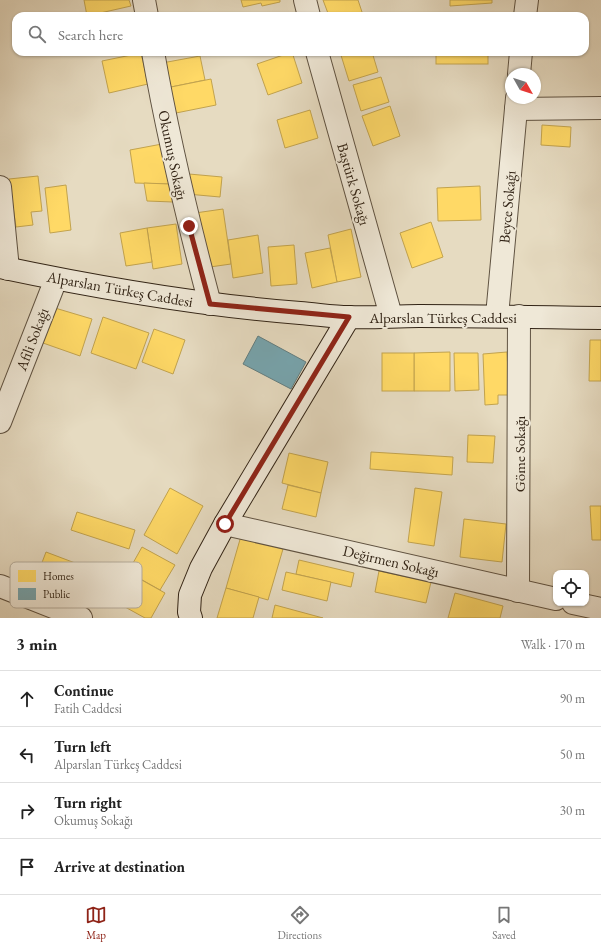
<!DOCTYPE html>
<html lang="en">
<head>
<meta charset="utf-8">
<style>
  :root { --surface:#fff; --page:#f2f2f2; --text:#222; --muted:#767676; --line:#e0e0e0; --accent:#8f2418 }
  body { margin:0; font-family:"EB Garamond",serif; background:var(--page); color:var(--text) }
  .controls { position:absolute; right:12px; bottom:12px; display:grid; overflow:hidden; border-radius:8px; box-shadow:0 1px 3px #0004 }
  .controls button { width:36px; height:36px; display:grid; place-items:center; padding:0; border:0; border-bottom:1px solid var(--line); background:var(--surface); color:var(--text); font:20px sans-serif }
  .compass { position:absolute; left:505px; top:68px; width:36px; height:36px; border-radius:50%; background:var(--surface); box-shadow:0 1px 3px #0004; rotate:129deg }
  .stop { position:absolute; width:12px; height:12px; margin:-9px; border:3px solid #8f2418; border-radius:50%; background:#fff }
  .stop.end { background:#8f2418; border-color:#fff; box-shadow:0 1px 4px #0008 }
  .list { margin:0; padding:0; list-style:none }
  h2 { display:flex; justify-content:space-between; align-items:center; height:52px; margin:0; padding:0 16px; font-size:17px }
  h2 small { font-size:13px; font-weight:400; color:var(--muted) }
  .list li { display:grid; grid-template-columns:26px 1fr auto; gap:12px; align-items:center; box-sizing:border-box; height:56px; padding:0 16px; border-top:1px solid var(--line) }
  .list b { display:block; font-size:15px; white-space:nowrap }
  .list p { margin:0; font-size:13px; white-space:nowrap; color:var(--muted) }
  .list em { font-size:13px; font-style:normal; color:var(--muted) }
  .icon { flex:none; width:22px; height:22px; fill:none; stroke:currentColor; stroke-width:2; stroke-linecap:round; stroke-linejoin:round }
  .map { position:relative; flex:none; width:601px; height:618px; overflow:hidden }
  .search { position:absolute; background:var(--surface); box-shadow:0 1px 3px #0004; left:12px; right:12px; top:12px; height:44px; display:flex; align-items:center; gap:10px; box-sizing:border-box; padding:0 14px; border-radius:12px; color:var(--muted); font-size:15px }
  .sheet { height:276px; background:var(--surface) }
  nav { display:flex; justify-content:space-around; align-items:center; box-sizing:border-box; height:56px; border-top:1px solid var(--line); background:var(--surface); font-size:11px; color:var(--muted) }
  nav a { display:grid; justify-items:center; gap:2px }
  nav .on { color:var(--accent) }
  .map>svg:first-child { display:block }
</style>
</head>
<body>
<div class="map">
<svg width="601" height="618" viewBox="0 0 601 618">
  <rect width="100%" height="100%" fill="#e6dbc1"/>
  <filter id="stains"><feTurbulence type="fractalNoise" baseFrequency=".005" numOctaves="4"/><feColorMatrix values="0 0 0 0 .2 0 0 0 0 .09 0 0 0 0 .02 0 0 0 .5 -.17"/></filter>
  <radialGradient id="worn" r=".72"><stop offset=".6" stop-color="#630" stop-opacity="0"/><stop offset="1" stop-color="#630" stop-opacity=".3"/></radialGradient>
  <g fill="#ffd966" stroke="#c2a34e">
    <path d="M 84,0 L 129,0 L 131,6 L 87,16 Z"/>
    <path d="M 241,0 L 280,0 L 280,2 L 262,6 L 261,3 L 243,7 Z"/>
    <path d="M 323,0 L 358,0 L 363,15 L 329,16 Z"/>
    <path d="M 450,0 L 492,0 L 492,3 L 450,6 Z"/>
    <path d="M 292,52 L 302,83 L 268,95 L 257,64 Z"/>
    <path d="M 340,52 L 372,52 L 378,72 L 349,81 Z"/>
    <rect x="436" y="52" width="52" height="12"/>
    <path d="M 141,53 L 148,84 L 109,93 L 102,61 Z"/>
    <path d="M 200,56 L 205,80 L 166,88 L 162,63 Z"/>
    <path d="M 381,77 L 389,102 L 361,111 L 353,85 Z"/>
    <path d="M 211,79 L 216,105 L 171,114 L 166,88 Z"/>
    <path d="M 390,106 L 400,136 L 373,146 L 362,116 Z"/>
    <path d="M 310,110 L 318,138 L 285,148 L 277,120 Z"/>
    <path d="M 542,125 L 571,127 L 570,147 L 541,145 Z"/>
    <path d="M 162,144 L 169,184 L 135,183 L 130,150 Z"/>
    <path d="M 189,174 L 222,177 L 220,197 L 187,194 Z"/>
    <path d="M 38,176 L 42,211 L 31,212 L 33,225 L 16,227 L 9,179 Z"/>
    <path d="M 144,183 L 169,184 L 173,202 L 147,201 Z"/>
    <path d="M 66,185 L 71,230 L 50,233 L 45,188 Z"/>
    <path d="M 480,186 L 481,220 L 438,221 L 437,188 Z"/>
    <path d="M 223,209 L 231,264 L 203,268 L 195,213 Z"/>
    <path d="M 431,222 L 443,257 L 412,268 L 400,233 Z"/>
    <path d="M 176,224 L 182,264 L 153,269 L 147,228 Z"/>
    <path d="M 147,228 L 152,262 L 126,266 L 120,233 Z"/>
    <path d="M 351,229 L 361,277 L 337,282 L 328,235 Z"/>
    <path d="M 258,235 L 263,273 L 233,278 L 228,240 Z"/>
    <path d="M 294,245 L 297,284 L 271,286 L 268,247 Z"/>
    <path d="M 330,248 L 337,282 L 312,288 L 305,253 Z"/>
    <path d="M 55,308 L 92,319 L 80,356 L 43,343 Z"/>
    <path d="M 103,317 L 149,333 L 136,369 L 91,353 Z"/>
    <path d="M 154,329 L 185,340 L 173,374 L 142,362 Z"/>
    <path d="M 590,340 L 601,340 L 601,381 L 589,381 Z"/>
    <path d="M 450,352 L 450,391 L 414,391 L 414,353 Z"/>
    <path d="M 507,352 L 509,395 L 498,395 L 498,404 L 485,405 L 483,354 Z"/>
    <rect x="382" y="353" width="32" height="38"/>
    <path d="M 454,353 L 478,353 L 479,390 L 455,391 Z"/>
    <path d="M 468,435 L 495,436 L 493,463 L 467,462 Z"/>
    <path d="M 371,452 L 453,457 L 452,475 L 370,469 Z"/>
    <path d="M 289,453 L 328,462 L 321,493 L 282,483 Z"/>
    <path d="M 288,485 L 321,493 L 316,517 L 282,509 Z"/>
    <path d="M 170,488 L 203,506 L 177,554 L 144,535 Z"/>
    <path d="M 415,488 L 442,492 L 434,546 L 408,542 Z"/>
    <path d="M 590,506 L 601,506 L 601,540 L 592,540 Z"/>
    <path d="M 77,512 L 135,530 L 129,549 L 71,530 Z"/>
    <path d="M 464,519 L 506,524 L 502,562 L 460,557 Z"/>
    <path d="M 241,536 L 283,549 L 268,600 L 226,588 Z"/>
    <path d="M 142,547 L 175,565 L 160,590 L 128,572 Z"/>
    <path d="M 46,552 L 91,569 L 80,598 L 35,581 Z"/>
    <path d="M 299,560 L 354,573 L 351,587 L 296,574 Z"/>
    <path d="M 379,571 L 431,582 L 426,603 L 375,592 Z"/>
    <path d="M 286,572 L 331,582 L 327,601 L 282,590 Z"/>
    <path d="M 131,574 L 165,593 L 151,618 L 145,618 L 116,602 Z"/>
    <path d="M 226,588 L 259,597 L 253,618 L 217,618 Z"/>
    <path d="M 455,593 L 503,606 L 500,618 L 448,618 Z"/>
    <path d="M 275,605 L 323,618 L 272,618 Z"/>
  </g>
  <path fill="#76a5af" stroke="#627e81" d="M 258,336 L 306,362 L 291,389 L 243,364 Z"/>
  <g fill="none" stroke-linecap="round" stroke-linejoin="round">
    <g stroke="#5f5241" stroke-width="24">
      <g id="street">
        <path d="M 144,0 L 147,16"/>
        <path d="M 305,0 L 309,16"/>
        <path d="M 525,16 L 527,0"/>
        <path d="M 153,52 C 168,137 188,221 210,304"/>
        <path d="M 317,52 L 391,316"/>
        <path d="M 519,74 L 521,52"/>
        <path d="M 516,109 L 601,108"/>
        <path d="M 0,187 L 8,269"/>
        <path d="M 497,316 L 517,98"/>
        <path d="M 0,422 L 56,279"/>
        <path d="M 225,524 L 556,599"/>
        <path d="M 0,586 L 81,618"/>
        <path d="M 518,591 L 519,316"/>
        <path d="M 573,603 L 601,609"/>
      </g>
    </g>
    <g stroke="#322416" stroke-width="24">
      <g id="secondary">
        <path d="M 0,267 C 99,288 199,305 300,313 C 316,314 333,317 349,317 C 372,318 395,316 419,316 C 479,316 540,317 601,318"/>
        <path d="M 191,618 L 189,612 L 190,595 L 201,568 L 225,524 L 349,317"/>
      </g>
    </g>
    <use href="#street" stroke="#efe8d7" stroke-width="22"/>
    <use href="#secondary" stroke="#efe8d7" stroke-width="22"/>
  </g>
  <g fill="none" stroke-linecap="round" stroke-linejoin="round">
    <path stroke="#8f2418" stroke-width="5" d="M 189,226 L 210,304 L 349,317 L 225,524"/>
  </g>
  <g text-anchor="middle" dominant-baseline="central" stroke-width="4" stroke-linejoin="round" paint-order="stroke">
    <g font-size="15" fill="#322416" stroke="#efe8d7">
      <text transform="translate(173 155) rotate(78)">Okumuş Sokağı</text>
      <text transform="translate(354 184) rotate(74)">Baştürk Sokağı</text>
      <text transform="translate(507 207) rotate(-85)">Beyce Sokağı</text>
      <text transform="translate(120 289) rotate(10)">Alparslan Türkeş Caddesi</text>
      <text x="443" y="317">Alparslan Türkeş Caddesi</text>
      <text transform="translate(32 339) rotate(-69)">Afili Sokağı</text>
      <text transform="translate(519 454) rotate(-90)">Göme Sokağı</text>
      <text transform="translate(391 561) rotate(13)">Değirmen Sokağı</text>
    </g>
  </g>
  <rect x="10" y="562" width="132" height="46" rx="6" fill="#efe8d7" stroke="#b6ad9d" stroke-width="1"/>
  <rect x="18" y="570" width="18" height="12" fill="#ffd966"/>
  <rect x="18" y="588" width="18" height="12" fill="#76a5af"/>
  <g font-size="11" fill="#322416">
    <text x="43" y="580">Homes</text>
    <text x="43" y="598">Public</text>
  </g>
  <rect width="100%" height="100%" filter="url(#stains)"/>
  <rect width="100%" height="100%" fill="url(#worn)"/>
</svg>
<div class="controls">
<button><svg class="icon" aria-label="locate" viewBox="0 0 24 24"><circle cx="12" cy="12" r="6"/><path d="M12 2v4M12 18v4M2 12h4M18 12h4"/></svg></button>
</div>
<svg class="compass" viewBox="-18 -18 36 36"><path d="M0-13l5 13h-10z" fill="#e53935"/><path d="M0 13l5-13h-10z" fill="#767676"/></svg>
<div class="stop" style="left:225px;top:524px"></div>
<div class="stop end" style="left:189px;top:226px"></div>
<div class="search"><svg class="icon" aria-label="search" viewBox="0 0 24 24"><circle cx="10" cy="10" r="6"/><path d="M15 15l6 6"/></svg>Search here</div>
</div>
<section class="sheet">
<h2>3 min<small>Walk · 170 m</small></h2>
<ul class="list">
<li><svg class="icon" aria-label="ahead" viewBox="0 0 24 24"><path d="M12 20V5M6 11l6-6 6 6"/></svg><div><b>Continue</b><p>Fatih Caddesi</p></div><em>90 m</em></li>
<li><svg class="icon" aria-label="left" viewBox="0 0 24 24"><path d="M17 20v-9H6M10 6l-5 5 5 5"/></svg><div><b>Turn left</b><p>Alparslan Türkeş Caddesi</p></div><em>50 m</em></li>
<li><svg class="icon" aria-label="right" viewBox="0 0 24 24"><path d="M7 20v-9h11M14 6l5 5-5 5"/></svg><div><b>Turn right</b><p>Okumuş Sokağı</p></div><em>30 m</em></li>
<li><svg class="icon" aria-label="arrive" viewBox="0 0 24 24"><path d="M6 21V4h12l-3 4 3 4H6"/></svg><div><b>Arrive at destination</b></div></li>
</ul>
</section>
<nav>
<a class="on"><svg class="icon" aria-label="map" viewBox="0 0 24 24"><path d="M3 6l6-2 6 2 6-2v14l-6 2-6-2-6 2zM9 4v14M15 6v14"/></svg>Map</a>
<a><svg class="icon" aria-label="directions" viewBox="0 0 24 24"><path d="M12 3l9 9-9 9-9-9zM9 14v-3h6M13 9l2 2-2 2"/></svg>Directions</a>
<a><svg class="icon" aria-label="saved" viewBox="0 0 24 24"><path d="M7 4h10v16l-5-4-5 4z"/></svg>Saved</a>
</nav>
</body>
</html>
